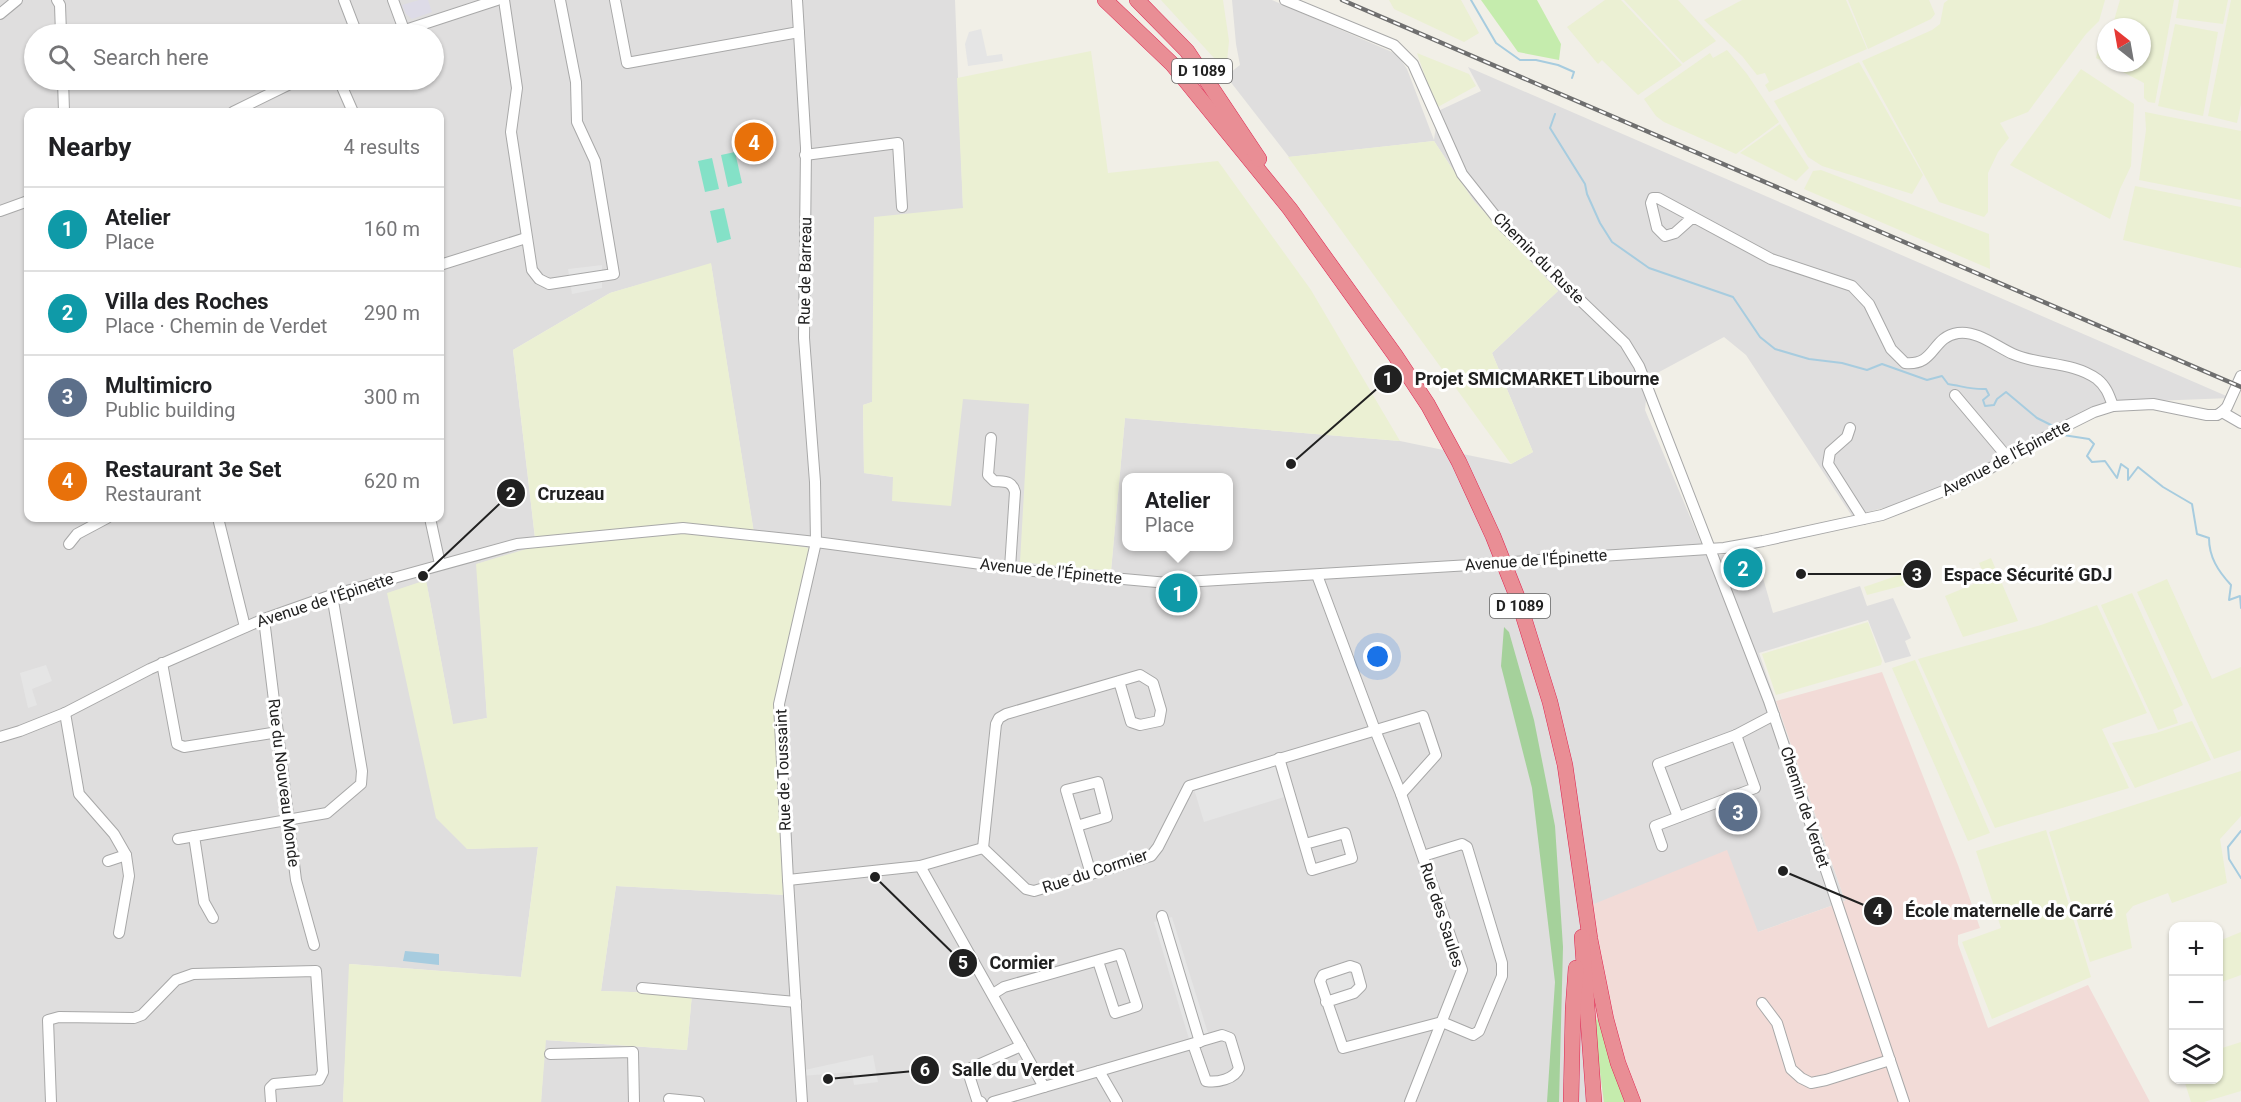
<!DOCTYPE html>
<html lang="en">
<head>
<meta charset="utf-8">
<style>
  :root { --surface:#fff; --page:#f2f2f2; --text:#202124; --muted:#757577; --line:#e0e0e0; --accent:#db2777 }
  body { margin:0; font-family:Roboto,sans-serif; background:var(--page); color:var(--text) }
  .controls { position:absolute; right:18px; bottom:18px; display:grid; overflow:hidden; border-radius:12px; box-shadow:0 2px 4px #0004 }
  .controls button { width:54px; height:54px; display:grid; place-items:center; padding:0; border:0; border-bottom:2px solid var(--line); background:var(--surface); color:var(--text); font:30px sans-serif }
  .compass { position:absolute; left:2097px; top:18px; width:54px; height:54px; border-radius:50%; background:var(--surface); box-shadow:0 2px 4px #0004; rotate:329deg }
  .you { position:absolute; left:1378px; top:657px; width:21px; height:21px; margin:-15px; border:4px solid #fff; border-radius:50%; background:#1a73e8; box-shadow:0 0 0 9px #1a73e833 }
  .badge { display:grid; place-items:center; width:39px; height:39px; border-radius:50%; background:var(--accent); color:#fff; font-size:20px; font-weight:700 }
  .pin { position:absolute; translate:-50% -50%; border:3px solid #fff; box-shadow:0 2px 6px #0006 }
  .popup { position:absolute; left:1122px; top:473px; width:111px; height:78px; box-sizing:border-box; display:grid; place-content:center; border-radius:12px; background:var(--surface); filter:drop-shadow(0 2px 4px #0005); font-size:20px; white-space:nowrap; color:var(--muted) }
  .popup b { font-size:22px; color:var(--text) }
  .popup::after { content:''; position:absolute; left:50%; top:100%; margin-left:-12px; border:12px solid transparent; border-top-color:var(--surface) }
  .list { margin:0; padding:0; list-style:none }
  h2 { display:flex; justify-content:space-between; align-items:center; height:78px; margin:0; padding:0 24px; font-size:26px }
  h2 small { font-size:20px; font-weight:400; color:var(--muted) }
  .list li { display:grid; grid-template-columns:39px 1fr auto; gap:18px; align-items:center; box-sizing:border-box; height:84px; padding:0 24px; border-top:2px solid var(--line) }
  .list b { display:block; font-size:22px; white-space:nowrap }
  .list p { margin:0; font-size:20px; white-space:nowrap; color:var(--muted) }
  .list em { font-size:20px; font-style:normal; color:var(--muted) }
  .icon { flex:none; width:33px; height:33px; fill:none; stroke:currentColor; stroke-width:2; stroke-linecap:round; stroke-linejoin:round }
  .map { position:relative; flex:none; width:2241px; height:1102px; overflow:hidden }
  .search { position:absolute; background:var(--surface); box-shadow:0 2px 4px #0004; left:24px; top:24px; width:420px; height:66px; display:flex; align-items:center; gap:15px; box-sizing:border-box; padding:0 21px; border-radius:33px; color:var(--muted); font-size:22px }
  .panel { position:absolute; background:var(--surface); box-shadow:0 2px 4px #0004; left:24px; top:108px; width:420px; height:414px; border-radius:12px }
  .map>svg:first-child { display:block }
</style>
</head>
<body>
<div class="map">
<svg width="2241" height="1102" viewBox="0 0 2241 1102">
  <rect width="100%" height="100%" fill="#f1efe7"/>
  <path fill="#dfdede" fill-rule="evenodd" d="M 0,0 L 955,0 L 963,208 L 872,402 L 863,405 L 864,473 L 893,477 L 960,394 L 1032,400 L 1111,571 L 1125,418 L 1400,441 L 1511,464 L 1533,452 L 1492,353 L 1558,291 L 1473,200 L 1434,141 L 1289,157 L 1226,76 L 1240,65 L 1236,44 L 1232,0 L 1272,0 L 1392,52 L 1399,57 L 1407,69 L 1434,140 L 1438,111 L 1481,91 L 1468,67 L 2231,398 L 2153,401 L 2108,411 L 2011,450 L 1938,494 L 1852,516 L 1746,355 L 1724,337 L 1648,378 L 1645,410 L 1707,557 L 1755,550 L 1773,613 L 1860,586 L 1867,606 L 1893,598 L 1911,638 L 1905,641 L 1911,656 L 1885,663 L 1868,620 L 1759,653 L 1845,901 L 1758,932 L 1600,1084 L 1603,1102 L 541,1102 L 545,1040 L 687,1050 L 692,994 L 601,991 L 616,886 L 785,895 L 755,540 L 711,264 L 610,293 L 513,350 L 536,547 L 477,564 L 487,718 L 453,725 L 426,580 L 467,849 L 538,846 L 521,977 L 350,964 L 343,1102 L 0,1102 ZM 34,34 L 434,34 L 434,80 L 34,80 ZM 28,112 L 440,112 L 440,518 L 28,518 ZM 1127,478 L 1229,478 L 1229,546 L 1127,546 Z"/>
  <path fill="#f2dbd7" d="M 1882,672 L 1958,865 L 1980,928 L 1958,935 L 1958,944 L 1988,1028 L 2088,985 L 2150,1102 L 1603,1102 L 1584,908 L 1727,850 L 1758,932 L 1845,901 L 1776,701 Z"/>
  <g fill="#ebf0d3">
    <path d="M 1161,0 L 1223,0 L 1229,41 L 1226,71 Z"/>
    <path d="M 1389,0 L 1461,0 L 1479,33 L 1464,42 L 1394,9 Z"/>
    <path d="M 1605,0 L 1621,0 L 1682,65 L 1638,95 L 1602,60 L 1598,64 L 1567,27 Z"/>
    <path d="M 1624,0 L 1678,0 L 1716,41 L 1683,63 Z"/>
    <path d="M 1742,0 L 1846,0 L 1867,49 L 1769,92 L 1765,85 L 1769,82 L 1765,73 L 1757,75 L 1742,56 L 1704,20 Z"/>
    <path d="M 1848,0 L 1929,0 L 1935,14 L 1931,19 L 1868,49 Z"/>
    <path d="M 1948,0 L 2105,0 L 2099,21 L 2086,34 L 2028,112 L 2000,123 L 2009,138 L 1998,152 L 1988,173 L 1988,212 L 1984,217 L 1939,202 L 1862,61 L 1932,30 L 1940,24 L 1944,3 Z"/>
    <path d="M 2120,0 L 2174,0 L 2155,103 L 2148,102 L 2144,98 L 2144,83 L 2096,58 L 2100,43 L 2106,36 L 2106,63 L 2142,63 L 2142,27 L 2112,27 Z"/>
    <path d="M 2179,0 L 2228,0 L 2223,24 L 2176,18 Z"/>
    <path d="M 2231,0 L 2241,0 L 2241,104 L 2237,123 L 2208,116 Z"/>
    <path d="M 2175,24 L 2218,32 L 2203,116 L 2158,106 Z"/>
    <path d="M 1727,50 L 1747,74 L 1779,122 L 1736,154 L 1664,122 L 1656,116 L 1644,99 L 1710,53 L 1713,58 Z"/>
    <path d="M 1091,51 L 1108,173 L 1218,161 L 1311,290 L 1400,441 L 1125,418 L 1111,571 L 1020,562 L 1029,404 L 963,399 L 951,506 L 892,501 L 893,477 L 864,473 L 863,405 L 872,402 L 874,217 L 963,208 L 957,78 Z"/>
    <path d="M 1417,53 L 1469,74 L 1476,86 L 1436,108 Z"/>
    <path d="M 1859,62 L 1923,175 L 1912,194 L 1822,166 L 1808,157 L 1774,101 Z"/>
    <path d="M 2081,69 L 2134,104 L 2131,166 L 2120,189 L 2110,219 L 2010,165 Z"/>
    <path d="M 2145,112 L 2241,131 L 2241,200 L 2139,180 L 2146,130 Z"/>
    <path d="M 1780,124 L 1809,168 L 1796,181 L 1740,153 Z"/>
    <path d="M 1434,141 L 1473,200 L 1558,291 L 1492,353 L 1533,452 L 1511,464 L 1288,157 Z"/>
    <path d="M 1821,170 L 1989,234 L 1990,269 L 1804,189 L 1813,171 Z"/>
    <path d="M 2135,186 L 2241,207 L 2241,268 L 2123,240 Z"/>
    <path d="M 711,263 L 755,539 L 810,548 L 775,710 L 785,895 L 616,886 L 601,991 L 692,994 L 687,1050 L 546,1040 L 541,1102 L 343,1102 L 349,964 L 521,977 L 538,847 L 467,849 L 436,818 L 387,593 L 426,580 L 453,724 L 487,718 L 476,564 L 536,546 L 513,350 L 610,293 Z"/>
    <path d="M 1991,558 L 2018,621 L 1963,637 L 1945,596 L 1986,579 L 1979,563 Z"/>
    <path d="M 1908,572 L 1913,583 L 1867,595 L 1864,587 Z"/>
    <path d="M 2167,579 L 2212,679 L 2241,667 L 2241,750 L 2214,759 L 2137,592 Z"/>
    <path d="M 2132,593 L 2183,705 L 2173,710 L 2178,723 L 2158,730 L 2101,605 Z"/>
    <path d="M 2097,605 L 2147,713 L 2102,729 L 2129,788 L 1995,828 L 1918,659 L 2041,625 Z"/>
    <path d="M 1868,622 L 1882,661 L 1881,665 L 1776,695 L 1762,654 Z"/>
    <path d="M 1915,660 L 1990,833 L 1968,841 L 1892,668 Z"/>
    <path d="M 2192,721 L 2211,760 L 2135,788 L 2112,743 L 2156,733 Z"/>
    <path d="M 2241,771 L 2241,816 L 2220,839 L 2227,883 L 2172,903 L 2168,893 L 2133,906 L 2126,914 L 2132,948 L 2090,962 L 2049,832 Z"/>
    <path d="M 2046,830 L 2091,977 L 1992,1019 L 1962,942 L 2001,928 L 1976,851 Z"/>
    <path d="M 2241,932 L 2241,975 L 2219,983 L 2219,941 Z"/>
    <path d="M 2241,1042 L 2241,1091 L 2204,1102 L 2191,1102 L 2184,1080 L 2218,1080 L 2219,1049 Z"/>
  </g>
  <g fill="#c5ecad">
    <path d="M 1481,0 L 1537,0 L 1561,44 L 1559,60 L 1518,52 Z"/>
    <path d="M 1600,1019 L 1629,1102 L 1604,1102 L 1593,1020 Z"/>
  </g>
  <path fill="#a5d19b" d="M 1504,627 L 1509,632 L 1534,720 L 1555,826 L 1563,947 L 1559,1102 L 1547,1102 L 1555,982 L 1532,788 L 1501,666 Z"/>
  <g fill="#84e1c7">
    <path d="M 735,152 L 742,183 L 728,187 L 721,155 Z"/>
    <path d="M 712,158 L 719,189 L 705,192 L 698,161 Z"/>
    <path d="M 724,208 L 731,239 L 717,243 L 710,211 Z"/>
  </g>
  <g fill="#e5e5e5">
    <path d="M 981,29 L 987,56 L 1002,54 L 1003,61 L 968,66 L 965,44 L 969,32 Z"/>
    <path d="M 602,265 L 602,288 L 572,294 L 568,269 Z"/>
    <path d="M 46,665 L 52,681 L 32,689 L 37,705 L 28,708 L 20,673 Z"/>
    <path d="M 1274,763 L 1284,797 L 1204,822 L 1194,789 Z"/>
    <path d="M 1172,917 L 1208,1033 L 1189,1039 L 1154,922 Z"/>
    <path d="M 1349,971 L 1354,987 L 1329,995 L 1324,979 Z"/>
    <path d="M 873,1055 L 878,1082 L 854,1085 L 852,1072 L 801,1076 L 800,1071 Z"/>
  </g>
  <path fill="#dddbe7" d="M 419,0 L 428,0 L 432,12 L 412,19 L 406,14 L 402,5 Z"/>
  <path fill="#a7ccdf" d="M 405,951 L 439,954 L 439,965 L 403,961 Z"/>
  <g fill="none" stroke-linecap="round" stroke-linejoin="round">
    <g stroke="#a7ccdf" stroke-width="2">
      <path d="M 1471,0 L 1496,43 L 1520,60 L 1536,60 L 1558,65 L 1574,72 L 1572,78"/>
      <path d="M 1555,114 L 1550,128 L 1585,184 L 1587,194 L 1600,223 L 1612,242 L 1649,268 L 1733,297 L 1760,337 L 1775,349 L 1809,359 L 1842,363 L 1867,370 L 1882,364 L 1927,380 L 1942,376 L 1948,384 C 1962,386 1972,390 1986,389 L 1989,395 L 1983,400 L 1985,406 L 1994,405 L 1997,399 L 2006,392 L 2037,418 L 2053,426"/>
      <path d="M 2063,435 L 2089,439 L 2094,444 L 2087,456 L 2092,462 L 2105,461 L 2117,478 L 2121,464 L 2128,469 L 2128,480 L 2138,467 L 2163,487 L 2192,504 L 2197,534 L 2209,538 C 2209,557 2218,571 2231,585 L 2229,600 L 2240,596 L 2241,608"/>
      <path d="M 2241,831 L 2228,847 L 2229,859 L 2241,878"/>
    </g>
    <g stroke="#a8a8a8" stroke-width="12">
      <g id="minor">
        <path d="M 57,0 L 60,5 L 61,34"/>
        <path d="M 344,0 L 357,34"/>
        <path d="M 393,0 L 404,30"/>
        <path d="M 504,0 L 517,88 L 511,132 L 532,270 L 539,279 L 549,284 L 614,274 L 595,161 L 577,122 L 576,82 L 560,0"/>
        <path d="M 615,0 L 627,63 L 799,32"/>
        <path d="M 797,0 L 806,148 L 804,338 L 815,482 L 816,542 L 779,704 L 788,880 L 802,1102"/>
        <path d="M 1285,0 L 1394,45 L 1413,64 L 1462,174 L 1504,227 L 1625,343 L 1639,366 L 1769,701 L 1904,1102"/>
        <path d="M 0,14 L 17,0"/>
        <path d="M 393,34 L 497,0"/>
        <path d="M 63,80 L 64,112"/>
        <path d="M 339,80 L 353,112"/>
        <path d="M 233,112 L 298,80"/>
        <path d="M 805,155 L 898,143 L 902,207"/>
        <path d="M 0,211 L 28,201"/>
        <path d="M 1693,217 L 1675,233 L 1665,236 L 1657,228 L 1651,203 L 1653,198 L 1658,198 L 1771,259 L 1852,286 L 1869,304 L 1891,349 L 1905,363 C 1936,366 1931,337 1958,333 C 1977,330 1997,347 2013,354 C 2040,366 2072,361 2097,379 C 2106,386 2109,395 2113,406"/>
        <path d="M 440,265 L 526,238"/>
        <path d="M 1955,395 L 2009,459"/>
        <path d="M 2222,412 L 2227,407 L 2241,376"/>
        <path d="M 2222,412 L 2241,423"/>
        <path d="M 1850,428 L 1847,437 L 1830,452 L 1828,464 L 1863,519"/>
        <path d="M 991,438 L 988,475 L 994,481 C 1004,482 1012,480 1015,492 L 1010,568"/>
        <path d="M 218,518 L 245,627"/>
        <path d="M 430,518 L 440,564"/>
        <path d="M 69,544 L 77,534 L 107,518"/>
        <path d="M 1539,560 L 1724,548 L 1763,541 L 1882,515 L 1964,483 L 2060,429 L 2094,412 L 2113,406 L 2153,404 L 2207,415 L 2217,415 L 2222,412"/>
        <path d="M 1317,575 L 1375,730 L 1401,794 L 1462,970 L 1410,1102"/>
        <path d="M 264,619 L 296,880 L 314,945"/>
        <path d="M 162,663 L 177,744 L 184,747 L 278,732"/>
        <path d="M 65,713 L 79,794 L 114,834 L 126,855 L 129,876 L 119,933"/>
        <path d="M 0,737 L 20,731 L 65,713 L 150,669 L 264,619 L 332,595 L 517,544 L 683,528 L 816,542 L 1034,571 L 1168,583 L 1487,564"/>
        <path d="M 1279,758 L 1312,870 L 1352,858 L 1345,833 L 1305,844"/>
        <path d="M 1678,817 L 1658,764 L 1736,735 L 1774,715"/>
        <path d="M 1077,826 L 1107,817 L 1098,782 L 1066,790 L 1091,874"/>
        <path d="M 194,836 L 204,902 L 213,918"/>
        <path d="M 178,839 L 327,813 L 361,784 L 362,771 L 332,595"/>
        <path d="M 1662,846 L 1655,826 L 1755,788 L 1736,735"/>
        <path d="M 983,848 L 996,724 L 999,718 L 1006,714 L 1140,675 L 1153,683 L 1161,710 L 1159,721 L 1140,725 L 1131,722 L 1119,681"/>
        <path d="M 108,861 L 126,855"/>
        <path d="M 920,866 L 1044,1087 L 1099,1071 L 1117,1102"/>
        <path d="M 788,880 L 920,866 L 983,848 L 1026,889 L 1034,891 L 1151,856 L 1158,847 L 1189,786 L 1423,716 L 1436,755 L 1401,794"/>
        <path d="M 1162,916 L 1200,1042"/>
        <path d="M 642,988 L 796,1002"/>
        <path d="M 993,994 L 1004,987 L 1120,954 L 1137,1006 L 1115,1013 L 1098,961"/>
        <path d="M 1326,1002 L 1354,993 L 1361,986 L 1356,968 L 1350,966 L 1323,975 L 1320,981 L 1343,1048 L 1442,1022 L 1473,1035 L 1479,1031 L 1502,976 L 1502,963 L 1467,847 L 1462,844 L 1423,856"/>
        <path d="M 1762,1003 L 1777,1023 L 1791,1069 L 1801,1078 L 1811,1083 L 1826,1080 L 1890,1060"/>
        <path d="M 550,1054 L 633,1052 L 634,1102"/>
        <path d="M 1099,1071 L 1222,1035 L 1230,1038 L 1239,1068 C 1235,1079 1217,1083 1206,1081 L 1193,1044"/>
        <path d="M 669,1099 L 699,1102"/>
        <path d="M 51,1102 L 48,1020 L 59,1017 L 134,1018 L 142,1015 L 176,980 L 193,974 L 316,971 L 323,1072 L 319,1080 L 274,1084 L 270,1088 L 271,1102"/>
        <path d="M 981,1102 L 977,1100 L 969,1075 L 971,1068 L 1021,1046"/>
        <path d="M 993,1102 L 1044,1087"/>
      </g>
    </g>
    <g stroke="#df2450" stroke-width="16">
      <g id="highway">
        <path d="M 1105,0 L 1172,64 L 1290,209 L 1395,355 L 1428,405 L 1459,462 L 1493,536 L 1518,599 L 1550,702 L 1565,765 L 1590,939 L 1606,1019 L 1618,1063 L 1633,1102"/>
        <path d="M 1137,0 L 1187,51 L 1259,159"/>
        <path d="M 1582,937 L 1594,1102"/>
        <path d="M 1571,1102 L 1573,1009 L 1576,968"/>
      </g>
    </g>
    <use href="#minor" stroke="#fff" stroke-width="10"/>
    <use href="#highway" stroke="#e98e95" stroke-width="15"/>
    <g stroke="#6f6f6f" stroke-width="4.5">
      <path id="rail" d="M 1342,0 L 2241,387"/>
    </g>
    <use href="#rail" stroke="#fff" stroke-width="2" stroke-dasharray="7" stroke-linecap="butt"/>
    <g stroke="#a8a8a8" stroke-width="12" stroke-linecap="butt">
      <path id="minor-bridge" d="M 1487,564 L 1539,560"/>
    </g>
    <use href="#minor-bridge" stroke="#fff" stroke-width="10"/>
  </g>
  <g text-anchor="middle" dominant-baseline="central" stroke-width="6" stroke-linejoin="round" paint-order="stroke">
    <g fill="#fff" stroke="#646464" stroke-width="1.5">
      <rect x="1172" y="59" width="60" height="24" rx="4.5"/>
      <rect x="1490" y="594" width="60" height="24" rx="4.5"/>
    </g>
    <g font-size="15" font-weight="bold" fill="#212121">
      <text x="1202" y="71">D 1089</text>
      <text x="1520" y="606">D 1089</text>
    </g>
    <g font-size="16" fill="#212121" stroke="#fff">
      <text transform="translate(1539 258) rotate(45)">Chemin du Ruste</text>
      <text transform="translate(805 271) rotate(-89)">Rue de Barreau</text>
      <text transform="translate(2006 458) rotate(-28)">Avenue de l'Épinette</text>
      <text transform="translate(1536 560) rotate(-4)">Avenue de l'Épinette</text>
      <text transform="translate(1051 571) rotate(6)">Avenue de l'Épinette</text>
      <text transform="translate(325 600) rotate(-18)">Avenue de l'Épinette</text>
      <text transform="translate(783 770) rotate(-92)">Rue de Toussaint</text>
      <text transform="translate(284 783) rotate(83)">Rue du Nouveau Monde</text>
      <text transform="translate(1805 807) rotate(72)">Chemin de Verdet</text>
      <text transform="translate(1095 871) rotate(-18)">Rue du Cormier</text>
      <text transform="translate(1442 915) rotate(72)">Rue des Saules</text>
    </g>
  </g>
  <path fill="none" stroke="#212121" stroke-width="2" d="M1291 464L1388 379M423 576L511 493M1801 574L1917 574M1783 871L1878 911M875 877L963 963M828 1079L925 1070"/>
  <g fill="#212121" stroke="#fff" stroke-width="2">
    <circle cx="1291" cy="464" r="6"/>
    <circle cx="423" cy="576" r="6"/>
    <circle cx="1801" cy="574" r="6"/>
    <circle cx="1783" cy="871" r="6"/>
    <circle cx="875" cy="877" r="6"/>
    <circle cx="828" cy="1079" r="6"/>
    <circle cx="1388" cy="379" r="15"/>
    <circle cx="511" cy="493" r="15"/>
    <circle cx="1917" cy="574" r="15"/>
    <circle cx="1878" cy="911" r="15"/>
    <circle cx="963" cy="963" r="15"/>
    <circle cx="925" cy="1070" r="15"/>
  </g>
  <g font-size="18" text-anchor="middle" font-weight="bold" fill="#fff">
    <text x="1388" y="385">1</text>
    <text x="511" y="500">2</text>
    <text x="1917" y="581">3</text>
    <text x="1878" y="917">4</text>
    <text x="963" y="969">5</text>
    <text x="925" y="1076">6</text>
  </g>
  <g font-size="18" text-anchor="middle" font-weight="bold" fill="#212121" stroke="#fff" stroke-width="6" stroke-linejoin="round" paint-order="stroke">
    <text x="1537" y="385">Projet SMICMARKET Libourne</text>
    <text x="571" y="500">Cruzeau</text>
    <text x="2028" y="581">Espace Sécurité GDJ</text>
    <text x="2009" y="917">École maternelle de Carré</text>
    <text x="1022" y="969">Cormier</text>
    <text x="1013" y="1076">Salle du Verdet</text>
  </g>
</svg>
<div class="controls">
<button>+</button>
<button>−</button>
<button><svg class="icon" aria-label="layers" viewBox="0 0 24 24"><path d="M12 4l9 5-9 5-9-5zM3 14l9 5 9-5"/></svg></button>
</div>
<svg class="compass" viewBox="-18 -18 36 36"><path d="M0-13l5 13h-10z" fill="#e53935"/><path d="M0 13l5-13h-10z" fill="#757577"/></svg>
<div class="you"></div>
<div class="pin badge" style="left:1178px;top:593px;background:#0f9aa8">1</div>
<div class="popup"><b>Atelier</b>Place</div>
<div class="pin badge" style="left:1743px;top:568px;background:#0f9aa8">2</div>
<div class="pin badge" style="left:1738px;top:812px;background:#5c6f8a">3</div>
<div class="pin badge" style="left:754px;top:142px;background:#e8710a">4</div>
<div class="search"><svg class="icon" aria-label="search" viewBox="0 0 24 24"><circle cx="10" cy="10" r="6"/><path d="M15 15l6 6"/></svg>Search here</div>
<section class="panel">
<h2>Nearby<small>4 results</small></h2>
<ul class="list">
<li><span class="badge" style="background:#0f9aa8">1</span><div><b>Atelier</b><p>Place</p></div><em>160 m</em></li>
<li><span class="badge" style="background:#0f9aa8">2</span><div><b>Villa des Roches</b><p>Place · Chemin de Verdet</p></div><em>290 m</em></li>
<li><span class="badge" style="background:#5c6f8a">3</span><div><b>Multimicro</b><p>Public building</p></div><em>300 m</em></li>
<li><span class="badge" style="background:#e8710a">4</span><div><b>Restaurant 3e Set</b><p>Restaurant</p></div><em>620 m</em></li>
</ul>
</section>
</div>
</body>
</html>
